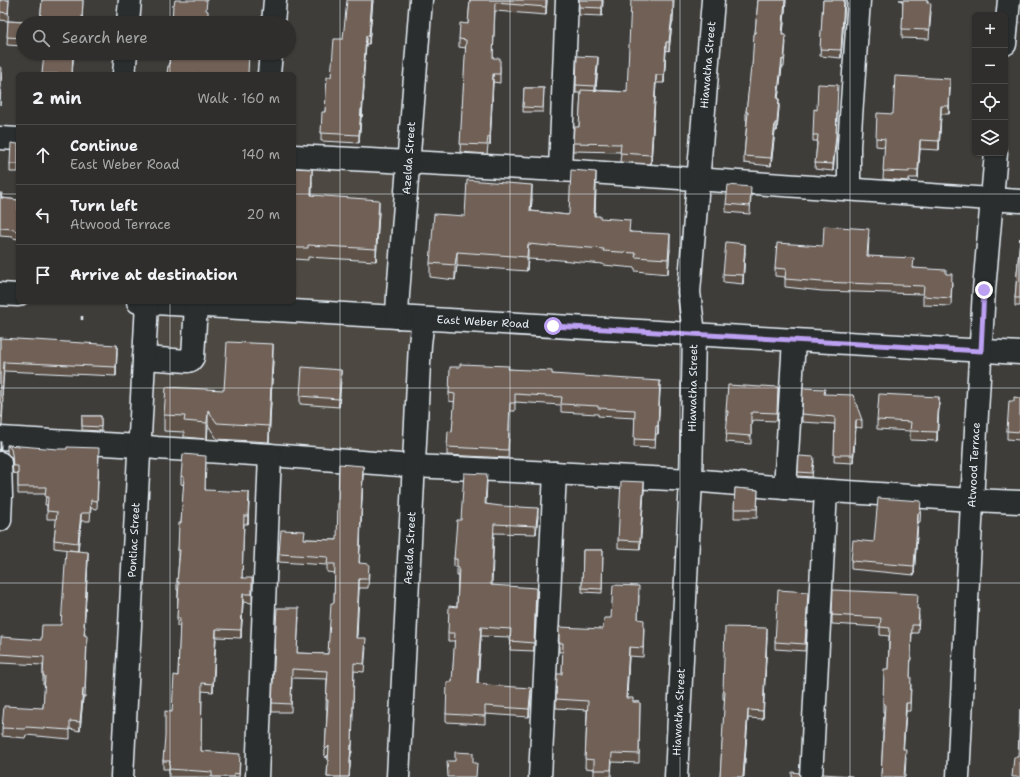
<!DOCTYPE html>
<html lang="en">
<head>
<meta charset="utf-8">
<style>
  :root { --surface:#2f2e2c; --page:#373634; --text:#f1f3f6; --muted:#a7a8a9; --line:#4a4a48 }
  body { margin:0; font-family:"Shantell Sans",sans-serif; background:var(--page); color:var(--text) }
  .controls { position:absolute; right:12px; top:12px; display:grid; overflow:hidden; border-radius:6px; box-shadow:0 1px 3px #0004 }
  .controls button { width:36px; height:36px; display:grid; place-items:center; padding:0; border:0; border-bottom:1px solid var(--line); background:var(--surface); color:var(--text); font:20px sans-serif }
  .stop { position:absolute; width:12px; height:12px; margin:-9px; border:3px solid #bca0f2; border-radius:50%; background:#fff }
  .stop.end { background:#bca0f2; border-color:#fff; box-shadow:0 1px 4px #0008 }
  .list { margin:0; padding:0; list-style:none }
  h2 { display:flex; justify-content:space-between; align-items:center; height:52px; margin:0; padding:0 16px; font-size:17px }
  h2 small { font-size:13px; font-weight:400; color:var(--muted) }
  .list li { display:grid; grid-template-columns:26px 1fr auto; gap:12px; align-items:center; box-sizing:border-box; height:60px; padding:0 16px; border-top:1px solid var(--line) }
  .list b { display:block; font-size:15px; white-space:nowrap }
  .list p { margin:0; font-size:13px; white-space:nowrap; color:var(--muted) }
  .list em { font-size:13px; font-style:normal; color:var(--muted) }
  .icon { flex:none; width:22px; height:22px; fill:none; stroke:currentColor; stroke-width:2; stroke-linecap:round; stroke-linejoin:round }
  .map { position:relative; flex:none; width:1020px; height:777px; overflow:hidden }
  .search { position:absolute; background:var(--surface); box-shadow:0 1px 3px #0004; left:16px; top:16px; width:280px; height:44px; display:flex; align-items:center; gap:10px; box-sizing:border-box; padding:0 14px; border-radius:22px; color:var(--muted); font-size:15px }
  .panel { position:absolute; background:var(--surface); box-shadow:0 1px 3px #0004; left:16px; top:72px; width:280px; height:232px; border-radius:6px }
  .map>svg:first-child { display:block }
</style>
</head>
<body>
<div class="map">
<svg width="1020" height="777" viewBox="0 0 1020 777">
  <rect width="100%" height="100%" fill="#3f3d3a"/>
  <filter id="ink" filterUnits="userSpaceOnUse"><feTurbulence type="fractalNoise" baseFrequency=".025" numOctaves="2"/><feDisplacementMap in="SourceGraphic" scale="8" xChannelSelector="R" yChannelSelector="G"/><feConvolveMatrix kernelMatrix="1 2 1 2 8 2 1 2 1" color-interpolation-filters="sRGB"/></filter>
  <g filter="url(#ink)">
    <path fill="#4d4842" d="M 294,155 L 412,162 L 397,316 L 428,320 L 417,467 L 138,452 L 146,305 L 121,302 L 294,302 Z"/>
    <g fill="none" stroke-linecap="round" stroke-linejoin="round">
      <g stroke="#e8f1f8" stroke-width="25">
        <g id="minor">
          <path d="M 128,23 L 130,0"/>
          <path d="M 273,23 L 275,0"/>
          <path d="M 1005,44 L 1009,0"/>
          <path d="M 124,74 L 126,53"/>
          <path d="M 269,74 L 271,53"/>
          <path d="M 0,138 L 18,139"/>
          <path d="M 294,156 L 560,170 L 1020,201"/>
          <path d="M 560,170 L 567,0"/>
          <path d="M 849,189 L 849,146 L 859,0"/>
          <path d="M 0,294 L 18,295"/>
          <path d="M 138,302 L 1020,353"/>
          <path d="M 397,317 L 398,294 L 421,0"/>
          <path d="M 144,358 L 188,361 L 191,360 L 193,357 L 196,305"/>
          <path d="M 0,438 L 139,446 L 157,448 L 270,455 L 414,466 L 691,480 L 785,488 L 972,500 L 1020,502"/>
          <path d="M 0,463 L 1,496 L 0,520"/>
          <path d="M 785,488 L 794,340"/>
          <path d="M 122,777 L 147,303"/>
          <path d="M 257,777 L 270,455"/>
          <path d="M 398,777 L 420,344 L 423,319"/>
          <path d="M 540,777 L 555,473"/>
          <path d="M 676,777 L 691,480 L 694,334 L 689,292 L 713,0"/>
          <path d="M 811,777 L 826,491"/>
          <path d="M 958,777 L 973,483 L 984,290 L 996,153"/>
        </g>
      </g>
      <path stroke="#e8f1f8" stroke-width="2.5" stroke-dasharray="4 3" stroke-linecap="butt" d="M 82,316 L 82,322"/>
      <use href="#minor" stroke="#2a2d2e" stroke-width="22"/>
    </g>
    <g fill="#5f534a" stroke="#e8f1f8">
      <path d="M 0,0 L 9,0 L 8,21 L 0,20 Z"/>
      <path d="M 42,0 L 83,0 L 82,23 L 23,23 L 23,46 L 7,45 L 8,21 L 40,23 Z"/>
      <path d="M 373,0 L 369,44 L 366,44 L 363,79 L 364,87 L 362,117 L 361,117 L 359,143 L 321,141 L 321,133 L 331,77 L 343,39 Z"/>
      <path d="M 470,0 L 547,0 L 546,15 L 495,11 L 493,58 L 500,66 L 500,83 L 493,82 L 490,145 L 488,145 L 487,154 L 460,152 L 466,48 L 459,47 L 459,39 L 468,24 Z"/>
      <path d="M 579,0 L 603,0 L 602,16 L 579,15 Z"/>
      <path d="M 674,0 L 673,23 L 672,23 L 669,51 L 666,50 L 664,83 L 656,83 L 651,164 L 620,162 L 621,152 L 573,151 L 573,143 L 579,127 L 581,93 L 576,93 L 576,85 L 598,65 L 596,90 L 627,92 Z"/>
      <path d="M 758,0 L 786,0 L 783,35 L 786,42 L 784,67 L 782,67 L 778,99 L 779,107 L 777,131 L 775,131 L 771,166 L 744,163 L 744,156 L 747,120 L 746,120 L 746,112 L 752,67 Z"/>
      <path d="M 823,0 L 845,0 L 841,58 L 820,56 Z"/>
      <path d="M 899,0 L 928,0 L 928,3 L 931,12 L 929,39 L 902,38 L 903,0 Z"/>
      <path d="M 950,87 L 949,114 L 941,114 L 939,150 L 920,149 L 918,178 L 909,178 L 909,181 L 883,179 L 885,147 L 876,146 L 876,138 L 893,114 Z"/>
      <path d="M 524,88 L 544,88 L 543,112 L 523,112 Z"/>
      <path d="M 837,110 L 837,117 L 836,142 L 833,171 L 815,169 L 817,141 L 813,141 L 813,135 Z"/>
      <path d="M 18,144 L 18,172 L 10,172 L 10,164 Z"/>
      <path d="M 294,168 L 312,181 L 312,195 L 379,211 L 376,261 L 308,257 L 308,260 L 294,259 Z"/>
      <path d="M 596,186 L 595,216 L 670,249 L 668,274 L 635,271 L 635,268 L 603,265 L 603,264 L 549,259 L 549,260 L 528,259 L 527,271 L 457,266 L 455,280 L 430,277 L 430,263 L 465,216 L 532,199 L 531,211 L 568,215 Z"/>
      <path d="M 0,193 L 2,198 L 18,200 L 18,239 L 13,238 L 13,237 L 0,236 Z"/>
      <path d="M 751,195 L 750,214 L 726,212 L 726,204 Z"/>
      <path d="M 869,237 L 868,256 L 914,268 L 946,274 L 952,283 L 951,306 L 923,305 L 923,294 L 822,291 L 785,287 L 785,277 L 775,276 L 775,268 L 823,246 Z"/>
      <path d="M 1020,238 L 1020,306 L 1015,306 L 1015,298 Z"/>
      <path d="M 745,252 L 743,284 L 723,282 L 723,274 Z"/>
      <path d="M 0,338 L 117,353 L 116,376 L 4,371 L 2,397 L 3,406 L 2,426 L 0,426 Z"/>
      <path d="M 273,360 L 269,442 L 217,439 L 208,425 L 207,439 L 184,437 L 184,432 L 164,431 L 164,415 L 224,390 Z"/>
      <path d="M 460,367 L 509,369 L 552,374 L 660,389 L 658,434 L 656,434 L 655,448 L 634,447 L 635,418 L 598,416 L 598,414 L 561,412 L 561,405 L 515,402 L 515,411 L 510,411 L 508,458 L 447,455 L 447,447 L 452,432 L 455,402 L 449,401 L 449,393 Z"/>
      <path d="M 341,378 L 339,407 L 300,404 L 300,396 Z"/>
      <path d="M 825,394 L 862,420 L 862,428 L 856,427 L 853,463 L 834,462 L 835,424 L 802,422 L 802,414 Z"/>
      <path d="M 778,395 L 777,421 L 753,420 L 753,421 L 751,421 L 751,444 L 726,442 L 728,419 L 726,419 L 726,411 Z"/>
      <path d="M 1020,398 L 1020,440 L 1007,439 L 1007,431 L 1014,401 Z"/>
      <path d="M 939,406 L 937,441 L 910,440 L 910,431 L 877,429 L 877,420 Z"/>
      <path d="M 82,416 L 101,416 L 101,431 L 82,430 Z"/>
      <path d="M 7,445 L 99,456 L 97,509 L 91,508 L 90,521 L 81,521 L 78,551 L 54,548 L 54,540 L 57,519 L 47,519 L 47,505 L 45,505 L 46,494 L 18,494 L 18,474 L 13,473 L 12,462 L 11,457 L 7,453 Z"/>
      <path d="M 814,461 L 812,477 L 798,476 L 798,472 Z"/>
      <path d="M 206,464 L 205,490 L 249,500 L 248,524 L 244,524 L 242,578 L 252,586 L 252,603 L 243,602 L 241,638 L 216,637 L 213,692 L 202,691 L 201,751 L 240,762 L 239,777 L 169,777 L 169,769 L 163,769 L 163,761 L 172,712 L 178,676 L 180,626 L 177,626 L 178,590 L 177,590 L 177,582 L 179,558 L 178,558 L 178,550 L 181,523 L 184,485 L 181,484 L 181,476 Z"/>
      <path d="M 363,475 L 359,563 L 369,572 L 368,588 L 359,588 L 357,638 L 366,647 L 364,672 L 354,671 L 352,753 L 351,753 L 349,777 L 327,777 L 328,755 L 325,758 L 327,709 L 326,709 L 327,679 L 292,678 L 291,712 L 272,712 L 272,703 L 299,617 L 297,653 L 328,654 L 334,603 L 335,573 L 327,572 L 327,565 L 279,562 L 279,554 L 305,539 L 337,540 Z"/>
      <path d="M 487,482 L 486,504 L 538,516 L 536,534 L 494,533 L 492,585 L 536,596 L 534,651 L 510,650 L 511,637 L 481,636 L 478,683 L 531,696 L 529,717 L 485,714 L 485,724 L 446,722 L 446,714 L 452,682 L 455,641 L 448,641 L 448,633 L 457,607 L 458,575 L 457,575 L 457,567 L 454,567 L 454,559 L 461,520 Z"/>
      <path d="M 735,488 L 758,490 L 757,518 L 734,518 Z"/>
      <path d="M 644,490 L 640,549 L 618,548 L 618,540 Z"/>
      <path d="M 921,509 L 920,522 L 918,522 L 914,575 L 851,569 L 851,561 L 874,542 Z"/>
      <path d="M 583,550 L 603,550 L 602,593 L 582,592 Z"/>
      <path d="M 88,560 L 84,626 L 85,635 L 87,644 L 85,697 L 83,697 L 80,731 L 70,729 L 70,739 L 26,735 L 25,738 L 2,736 L 2,728 L 43,708 L 45,684 L 43,684 L 43,665 L 0,663 L 0,650 L 41,640 L 61,625 Z"/>
      <path d="M 639,595 L 638,619 L 644,629 L 643,657 L 629,656 L 627,698 L 633,702 L 640,702 L 639,763 L 612,762 L 611,777 L 594,777 L 594,769 L 585,768 L 587,710 L 556,708 L 556,699 L 562,674 L 563,652 L 559,652 L 559,643 L 603,629 L 611,618 Z"/>
      <path d="M 808,599 L 805,651 L 775,649 L 775,642 Z"/>
      <path d="M 918,609 L 919,617 L 918,633 L 912,633 L 910,677 L 911,686 L 910,711 L 906,711 L 903,749 L 906,757 L 905,777 L 881,777 L 884,712 L 883,712 L 883,703 L 888,669 L 889,636 L 880,635 L 880,627 L 832,624 L 832,615 Z"/>
      <path d="M 767,637 L 763,719 L 748,718 L 744,777 L 720,777 L 725,700 L 723,699 L 723,691 Z"/>
    </g>
    <g fill="#4e443c" stroke="#e8f1f8">
      <path d="M 372,0 L 373,0 L 369,44 L 369,36 Z"/>
      <path d="M 546,0 L 547,0 L 546,15 Z"/>
      <path d="M 602,0 L 603,0 L 602,16 Z"/>
      <path d="M 785,0 L 786,0 L 782,42 L 782,35 Z"/>
      <path d="M 844,0 L 845,0 L 841,58 L 841,50 Z"/>
      <path d="M 672,15 L 672,23 L 669,51 L 669,42 Z"/>
      <path d="M 366,36 L 366,44 L 363,87 L 363,79 Z"/>
      <path d="M 666,42 L 666,50 L 664,83 L 664,75 Z"/>
      <path d="M 73,53 L 74,53 L 72,74 Z"/>
      <path d="M 598,57 L 598,65 L 595,95 L 595,86 Z"/>
      <path d="M 782,59 L 782,67 L 777,107 L 777,99 Z"/>
      <path d="M 493,74 L 493,82 L 490,145 L 490,137 Z"/>
      <path d="M 656,75 L 656,83 L 651,164 L 651,155 Z"/>
      <path d="M 364,79 L 364,87 L 362,117 L 362,109 Z"/>
      <path d="M 950,79 L 950,87 L 949,114 L 949,106 Z"/>
      <path d="M 779,99 L 779,107 L 777,131 L 777,123 Z"/>
      <path d="M 941,106 L 941,114 L 939,150 L 939,141 Z"/>
      <path d="M 361,109 L 361,117 L 359,143 L 359,135 Z"/>
      <path d="M 837,110 L 836,142 L 833,171 L 833,164 Z"/>
      <path d="M 775,123 L 775,131 L 771,166 L 771,158 Z"/>
      <path d="M 920,140 L 920,149 L 918,178 L 918,170 Z"/>
      <path d="M 312,169 L 312,181 L 311,207 L 311,195 Z"/>
      <path d="M 596,172 L 596,186 L 594,230 L 594,216 Z"/>
      <path d="M 532,185 L 532,199 L 530,225 L 530,211 Z"/>
      <path d="M 379,200 L 379,211 L 376,261 L 376,249 Z"/>
      <path d="M 670,234 L 670,249 L 668,274 L 668,259 Z"/>
      <path d="M 528,244 L 528,259 L 527,271 L 527,257 Z"/>
      <path d="M 745,244 L 745,252 L 743,284 L 743,275 Z"/>
      <path d="M 457,252 L 457,266 L 455,280 L 455,265 Z"/>
      <path d="M 273,344 L 273,360 L 269,442 L 269,426 Z"/>
      <path d="M 117,345 L 117,353 L 116,376 L 116,367 Z"/>
      <path d="M 341,370 L 341,378 L 339,407 L 339,399 Z"/>
      <path d="M 660,381 L 660,389 L 658,434 L 658,426 Z"/>
      <path d="M 778,387 L 778,395 L 777,421 L 777,413 Z"/>
      <path d="M 939,397 L 939,406 L 937,441 L 937,432 Z"/>
      <path d="M 208,410 L 208,425 L 207,439 L 207,423 Z"/>
      <path d="M 856,420 L 856,427 L 853,463 L 853,455 Z"/>
      <rect x="0" y="442" width="1" height="9"/>
      <path d="M 363,466 L 363,475 L 359,572 L 359,563 Z"/>
      <path d="M 644,482 L 644,490 L 640,549 L 640,541 Z"/>
      <path d="M 249,492 L 249,500 L 248,524 L 248,516 Z"/>
      <path d="M 538,508 L 538,516 L 536,534 L 536,526 Z"/>
      <path d="M 81,513 L 81,521 L 78,551 L 78,543 Z"/>
      <path d="M 918,513 L 918,522 L 914,575 L 914,566 Z"/>
      <path d="M 88,552 L 88,560 L 84,634 L 84,626 Z"/>
      <path d="M 359,579 L 359,588 L 356,646 L 356,638 Z"/>
      <path d="M 536,588 L 536,596 L 534,651 L 534,643 Z"/>
      <path d="M 243,594 L 243,602 L 241,638 L 241,630 Z"/>
      <path d="M 481,627 L 481,636 L 477,692 L 477,683 Z"/>
      <path d="M 767,628 L 767,637 L 763,719 L 763,711 Z"/>
      <path d="M 216,629 L 216,637 L 213,692 L 213,684 Z"/>
      <path d="M 629,647 L 629,656 L 626,707 L 626,698 Z"/>
      <path d="M 531,688 L 531,696 L 529,717 L 529,709 Z"/>
      <path d="M 83,689 L 83,697 L 80,731 L 80,722 Z"/>
      <path d="M 906,703 L 906,711 L 903,757 L 903,749 Z"/>
      <path d="M 748,710 L 748,718 L 743,777 Z"/>
      <path d="M 351,745 L 351,753 L 349,777 Z"/>
      <path d="M 329,746 L 329,754 L 325,758 L 325,750 Z"/>
    </g>
    <g fill="#6f6156" stroke="#e8f1f8">
      <path d="M 0,0 L 9,0 L 8,13 L 0,12 Z"/>
      <path d="M 42,0 L 83,0 L 82,20 L 76,20 L 76,23 L 23,23 L 23,38 L 7,37 L 8,21 L 40,23 Z"/>
      <path d="M 175,0 L 207,0 L 206,10 L 208,11 L 208,23 L 172,23 L 173,5 L 174,5 Z"/>
      <path d="M 347,0 L 372,0 L 369,36 L 366,36 L 363,79 L 364,79 L 362,109 L 361,109 L 359,135 L 321,133 L 322,112 L 325,112 L 327,77 L 331,77 L 334,39 L 343,39 Z"/>
      <path d="M 470,0 L 546,0 L 546,7 L 495,3 L 493,58 L 500,58 L 500,74 L 493,74 L 490,137 L 488,137 L 487,145 L 460,144 L 466,40 L 459,39 L 460,23 L 468,24 Z"/>
      <path d="M 579,0 L 602,0 L 602,8 L 579,7 Z"/>
      <path d="M 631,0 L 673,0 L 673,15 L 672,15 L 669,42 L 666,42 L 664,75 L 656,75 L 651,155 L 620,153 L 621,144 L 573,143 L 574,127 L 579,127 L 581,90 L 627,92 Z"/>
      <path d="M 758,0 L 785,0 L 782,35 L 786,35 L 784,60 L 782,59 L 777,99 L 779,99 L 777,123 L 775,123 L 771,158 L 744,156 L 748,112 L 746,112 L 751,67 L 752,67 L 754,33 L 755,33 Z"/>
      <path d="M 823,0 L 844,0 L 841,50 L 820,49 Z"/>
      <path d="M 903,0 L 927,0 L 927,3 L 931,3 L 929,30 L 902,29 Z"/>
      <path d="M 44,53 L 73,53 L 72,74 L 42,74 Z"/>
      <path d="M 170,53 L 249,53 L 248,74 L 167,74 L 168,66 L 169,67 Z"/>
      <path d="M 577,56 L 598,57 L 595,86 L 576,85 Z"/>
      <path d="M 0,67 L 2,68 L 0,105 Z"/>
      <path d="M 895,76 L 950,79 L 949,106 L 941,106 L 939,141 L 920,140 L 918,170 L 909,170 L 909,172 L 883,171 L 885,139 L 876,138 L 877,113 L 893,114 Z"/>
      <path d="M 818,84 L 838,85 L 837,110 L 836,136 L 833,164 L 815,163 L 818,135 L 813,135 L 814,109 L 817,110 Z"/>
      <path d="M 524,88 L 544,88 L 543,108 L 523,107 Z"/>
      <path d="M 11,143 L 18,144 L 18,164 L 10,164 Z"/>
      <path d="M 294,168 L 312,169 L 311,195 L 379,200 L 376,249 L 308,245 L 308,248 L 294,248 Z"/>
      <path d="M 571,170 L 596,172 L 594,216 L 600,216 L 600,218 L 630,220 L 629,232 L 670,234 L 668,259 L 635,257 L 636,253 L 603,251 L 604,249 L 549,245 L 549,246 L 528,244 L 527,257 L 457,252 L 455,265 L 430,263 L 434,214 L 465,216 L 467,180 L 532,185 L 530,211 L 568,215 L 569,214 Z"/>
      <path d="M 728,185 L 751,187 L 750,206 L 726,204 Z"/>
      <path d="M 0,193 L 2,193 L 1,198 L 18,200 L 18,231 L 13,230 L 14,229 L 0,228 Z"/>
      <path d="M 824,226 L 869,229 L 867,256 L 914,258 L 913,268 L 946,270 L 946,274 L 952,274 L 951,298 L 923,296 L 924,286 L 822,282 L 785,279 L 786,269 L 775,268 L 777,243 L 823,246 Z"/>
      <path d="M 1020,238 L 1020,298 L 1015,298 Z"/>
      <path d="M 726,242 L 745,244 L 743,275 L 723,274 Z"/>
      <path d="M 0,338 L 117,345 L 116,367 L 4,362 L 2,397 L 3,398 L 2,417 L 0,417 Z"/>
      <path d="M 227,342 L 273,344 L 269,426 L 217,423 L 208,410 L 207,423 L 184,421 L 185,416 L 164,415 L 166,387 L 224,390 Z"/>
      <path d="M 460,364 L 509,366 L 508,369 L 552,371 L 552,374 L 660,381 L 658,426 L 656,426 L 655,440 L 634,439 L 635,410 L 598,408 L 598,406 L 561,404 L 562,397 L 515,394 L 515,403 L 510,403 L 508,450 L 447,447 L 448,431 L 452,432 L 455,394 L 449,393 L 450,367 L 460,367 Z"/>
      <path d="M 302,367 L 341,370 L 339,399 L 300,396 Z"/>
      <path d="M 728,385 L 761,387 L 762,386 L 778,387 L 777,413 L 753,412 L 753,413 L 751,413 L 751,436 L 726,434 L 728,411 L 726,411 Z"/>
      <path d="M 803,388 L 825,389 L 824,394 L 853,395 L 862,420 L 856,420 L 853,455 L 834,455 L 835,417 L 802,414 Z"/>
      <path d="M 879,394 L 939,397 L 937,432 L 910,431 L 911,422 L 877,420 Z"/>
      <path d="M 1014,397 L 1020,398 L 1020,432 L 1007,431 L 1009,401 L 1014,401 Z"/>
      <path d="M 82,416 L 101,416 L 101,427 L 82,426 Z"/>
      <path d="M 7,445 L 58,449 L 67,449 L 67,447 L 99,448 L 97,501 L 91,500 L 90,513 L 81,513 L 78,543 L 54,540 L 57,512 L 47,511 L 48,497 L 45,497 L 46,487 L 18,487 L 18,466 L 13,466 L 12,454 L 11,449 Z"/>
      <path d="M 183,454 L 206,456 L 205,490 L 249,492 L 248,516 L 244,516 L 242,578 L 252,578 L 252,594 L 243,594 L 241,630 L 216,629 L 213,684 L 202,683 L 201,751 L 240,754 L 239,774 L 234,773 L 234,777 L 212,777 L 212,772 L 169,769 L 170,761 L 163,761 L 165,736 L 165,711 L 172,712 L 174,675 L 178,676 L 180,618 L 177,618 L 179,582 L 177,582 L 180,550 L 178,550 L 179,523 L 181,523 L 184,477 L 181,476 Z"/>
      <path d="M 799,456 L 814,457 L 812,473 L 798,472 Z"/>
      <path d="M 339,464 L 363,466 L 359,563 L 369,564 L 368,579 L 359,579 L 356,638 L 366,638 L 364,664 L 354,663 L 352,745 L 351,745 L 349,777 L 327,777 L 329,746 L 325,750 L 328,700 L 326,700 L 328,671 L 292,669 L 291,704 L 272,703 L 277,608 L 299,608 L 297,653 L 328,654 L 331,603 L 334,603 L 335,564 L 327,564 L 328,557 L 279,554 L 281,530 L 305,531 L 304,539 L 337,540 Z"/>
      <path d="M 464,473 L 487,474 L 485,504 L 501,506 L 538,508 L 536,526 L 494,524 L 491,585 L 536,588 L 534,643 L 510,641 L 511,629 L 481,627 L 477,683 L 487,684 L 486,685 L 531,688 L 529,709 L 485,706 L 485,716 L 446,714 L 447,682 L 452,682 L 455,633 L 448,633 L 449,606 L 457,607 L 459,567 L 457,567 L 457,559 L 454,559 L 457,520 L 461,520 Z"/>
      <path d="M 621,481 L 644,482 L 640,541 L 618,540 Z"/>
      <path d="M 735,488 L 758,490 L 757,509 L 734,509 Z"/>
      <path d="M 878,498 L 921,501 L 920,513 L 918,513 L 914,566 L 851,561 L 853,540 L 874,542 Z"/>
      <path d="M 66,550 L 88,552 L 84,626 L 85,626 L 84,635 L 87,636 L 85,689 L 83,689 L 80,722 L 70,721 L 70,730 L 26,727 L 25,729 L 2,728 L 4,706 L 43,708 L 45,676 L 43,676 L 44,657 L 0,654 L 1,637 L 41,640 L 42,625 L 61,625 Z"/>
      <path d="M 583,550 L 603,550 L 602,589 L 582,588 Z"/>
      <path d="M 613,585 L 639,586 L 638,619 L 644,620 L 643,648 L 629,647 L 626,698 L 633,698 L 633,702 L 640,702 L 639,754 L 612,753 L 611,770 L 594,770 L 594,760 L 585,759 L 588,701 L 556,699 L 557,674 L 562,674 L 563,643 L 559,643 L 559,627 L 603,629 L 604,618 L 611,618 Z"/>
      <path d="M 778,590 L 808,592 L 805,644 L 775,642 Z"/>
      <path d="M 833,590 L 918,594 L 917,609 L 919,609 L 918,625 L 912,625 L 910,677 L 911,677 L 910,703 L 906,703 L 903,749 L 906,749 L 904,777 L 881,777 L 885,704 L 883,703 L 884,669 L 888,669 L 890,628 L 880,627 L 881,618 L 832,615 Z"/>
      <path d="M 725,627 L 767,628 L 763,711 L 748,710 L 743,777 L 720,777 L 725,691 L 723,691 Z"/>
      <path d="M 1020,709 L 1020,777 L 1012,777 L 1014,757 L 1018,757 Z"/>
      <path d="M 455,752 L 473,753 L 473,763 L 477,763 L 476,777 L 448,777 L 447,761 L 455,761 Z"/>
      <path d="M 792,772 L 799,773 L 800,776 L 801,777 L 792,777 Z"/>
      <path d="M 822,774 L 852,776 L 852,777 L 821,777 Z"/>
    </g>
  </g>
  <g fill="none" stroke-linecap="round" stroke-linejoin="round" filter="url(#ink)">
    <path stroke="#bca0f2" stroke-width="5" d="M 553,326 L 981,351 L 984,290"/>
  </g>
  <path fill="none" stroke="#e8f1f8" stroke-width="1" stroke-opacity="0.55" d="M 170,0 L 170,23M 340,0 L 340,777M 510,0 L 510,777M 680,0 L 680,777M 850,0 L 850,777M 170,53 L 170,74M 0,194 L 18,194M 294,194 L 1020,194M 170,302 L 170,777M 0,388 L 1020,388M 0,583 L 1020,583"/>
  <g text-anchor="middle" dominant-baseline="central" stroke-width="4" stroke-linejoin="round" paint-order="stroke">
    <g font-size="11" fill="#e8f1f8" stroke="#2a2d2e">
      <text transform="translate(708 65) rotate(-85)">Hiawatha Street</text>
      <text transform="translate(409 158) rotate(-86)">Azelda Street</text>
      <text transform="translate(483 322) rotate(3)">East Weber Road</text>
      <text transform="translate(693 388) rotate(-89)">Hiawatha Street</text>
      <text transform="translate(974 465) rotate(-87)">Atwood Terrace</text>
      <text transform="translate(134 540) rotate(-87)">Pontiac Street</text>
      <text transform="translate(410 548) rotate(-87)">Azelda Street</text>
      <text transform="translate(679 712) rotate(-87)">Hiawatha Street</text>
    </g>
  </g>
</svg>
<div class="controls">
<button>+</button>
<button>−</button>
<button><svg class="icon" aria-label="locate" viewBox="0 0 24 24"><circle cx="12" cy="12" r="6"/><path d="M12 2v4M12 18v4M2 12h4M18 12h4"/></svg></button>
<button><svg class="icon" aria-label="layers" viewBox="0 0 24 24"><path d="M12 4l9 5-9 5-9-5zM3 14l9 5 9-5"/></svg></button>
</div>
<div class="stop" style="left:553px;top:326px"></div>
<div class="stop end" style="left:984px;top:290px"></div>
<div class="search"><svg class="icon" aria-label="search" viewBox="0 0 24 24"><circle cx="10" cy="10" r="6"/><path d="M15 15l6 6"/></svg>Search here</div>
<section class="panel">
<h2>2 min<small>Walk · 160 m</small></h2>
<ul class="list">
<li><svg class="icon" aria-label="ahead" viewBox="0 0 24 24"><path d="M12 20V5M6 11l6-6 6 6"/></svg><div><b>Continue</b><p>East Weber Road</p></div><em>140 m</em></li>
<li><svg class="icon" aria-label="left" viewBox="0 0 24 24"><path d="M17 20v-9H6M10 6l-5 5 5 5"/></svg><div><b>Turn left</b><p>Atwood Terrace</p></div><em>20 m</em></li>
<li><svg class="icon" aria-label="arrive" viewBox="0 0 24 24"><path d="M6 21V4h12l-3 4 3 4H6"/></svg><div><b>Arrive at destination</b></div></li>
</ul>
</section>
</div>
</body>
</html>
